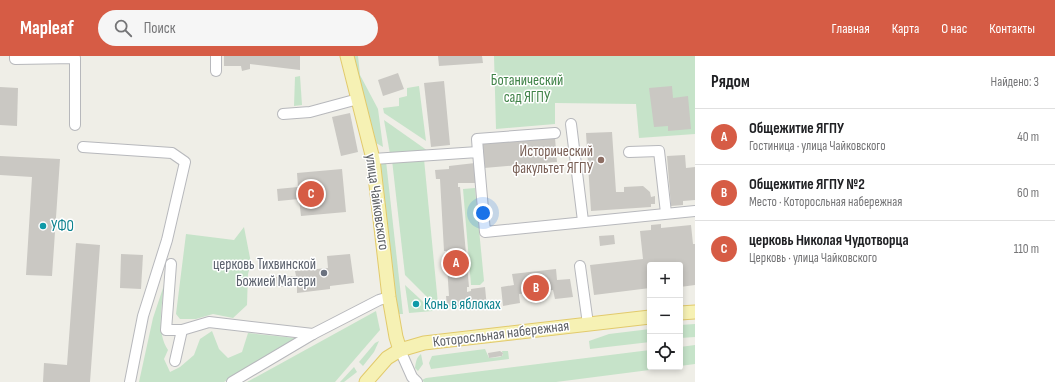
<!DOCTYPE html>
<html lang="ru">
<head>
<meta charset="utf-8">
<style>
  :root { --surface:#fff; --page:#f6f6f6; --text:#202124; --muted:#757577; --line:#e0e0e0; --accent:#d65c45 }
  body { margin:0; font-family:"Sofia Sans Condensed",sans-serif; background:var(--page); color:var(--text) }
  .controls { position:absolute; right:12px; bottom:12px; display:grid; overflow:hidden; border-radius:4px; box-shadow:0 2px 6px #0003 }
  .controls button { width:36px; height:36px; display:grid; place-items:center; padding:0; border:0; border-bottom:1px solid var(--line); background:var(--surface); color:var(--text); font:20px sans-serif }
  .you { position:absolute; left:483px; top:157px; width:14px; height:14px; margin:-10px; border:3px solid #fff; border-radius:50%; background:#1a73e8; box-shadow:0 0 0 6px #1a73e833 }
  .badge { display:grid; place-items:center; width:26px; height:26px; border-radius:50%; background:var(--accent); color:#fff; font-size:13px; font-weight:700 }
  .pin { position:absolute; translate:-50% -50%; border:2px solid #fff; box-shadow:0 1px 4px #0006 }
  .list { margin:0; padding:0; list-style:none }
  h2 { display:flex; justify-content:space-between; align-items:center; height:52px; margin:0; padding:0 16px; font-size:17px }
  h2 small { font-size:13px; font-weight:400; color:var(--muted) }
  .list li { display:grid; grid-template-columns:26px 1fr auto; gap:12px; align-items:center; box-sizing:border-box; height:56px; padding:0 16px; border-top:1px solid var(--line) }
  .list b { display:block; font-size:15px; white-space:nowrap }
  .list p { margin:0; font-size:13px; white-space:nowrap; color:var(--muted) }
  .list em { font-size:13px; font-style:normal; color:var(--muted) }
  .icon { flex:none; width:22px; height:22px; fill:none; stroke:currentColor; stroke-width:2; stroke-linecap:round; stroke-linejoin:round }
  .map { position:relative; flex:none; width:695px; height:326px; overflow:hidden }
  header { display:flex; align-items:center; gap:24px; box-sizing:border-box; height:56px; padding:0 20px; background:var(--accent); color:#fff }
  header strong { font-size:19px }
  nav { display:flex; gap:22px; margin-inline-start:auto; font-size:14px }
  .search { width:280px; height:36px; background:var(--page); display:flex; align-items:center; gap:10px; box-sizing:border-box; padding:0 14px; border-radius:22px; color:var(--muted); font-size:15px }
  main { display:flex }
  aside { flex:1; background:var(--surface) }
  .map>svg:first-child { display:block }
</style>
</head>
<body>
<header>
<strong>Mapleaf</strong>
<div class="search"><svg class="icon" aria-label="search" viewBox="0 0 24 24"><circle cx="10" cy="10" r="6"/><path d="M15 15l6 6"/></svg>Поиск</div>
<nav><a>Главная</a><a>Карта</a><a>О нас</a><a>Контакты</a></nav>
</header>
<main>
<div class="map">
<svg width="695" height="326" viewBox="0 0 695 326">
  <rect width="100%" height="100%" fill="#efeee7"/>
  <g fill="#c6e3c9">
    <path d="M 353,0 L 358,0 L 360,19 L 378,53 L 383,91 L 376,87 L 374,83 Z"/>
    <path d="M 494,0 L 695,0 L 695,78 L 639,82 L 636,48 L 555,47 L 555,68 L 496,73 Z"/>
    <path d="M 300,20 L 302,49 L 294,50 L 295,21 Z"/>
    <path d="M 419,30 L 426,85 L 384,57 L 383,52 L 399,50 L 399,42 L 407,40 L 407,32 Z"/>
    <path d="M 384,64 L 428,95 L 390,98 Z"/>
    <path d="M 424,103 L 438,248 L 434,248 L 405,219 L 392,104 Z"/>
    <path d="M 386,105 L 403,258 L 398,258 L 396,253 L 379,106 Z"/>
    <path d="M 475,132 L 484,225 L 480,229 L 471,229 L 463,133 Z"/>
    <path d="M 244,171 L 251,207 L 248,218 L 247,249 L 233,262 L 213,258 L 196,263 L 180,263 L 176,258 L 186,178 L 234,184 Z"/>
    <path d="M 164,229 C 162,250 156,276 168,294 L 164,303 L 170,316 L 180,311 L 194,299 L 200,283 L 212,275 L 219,293 L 228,302 L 242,296 L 248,277 L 295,282 L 292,286 L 224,326 L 139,326 L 153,262 Z"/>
    <path d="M 405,229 L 433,255 L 409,257 Z"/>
    <path d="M 376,255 L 380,274 L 335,326 L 247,326 Z"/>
    <path d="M 695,268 L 695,281 L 680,282 L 680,269 Z"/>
    <path d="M 650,273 L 650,286 L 590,293 L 589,285 L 609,278 Z"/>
    <path d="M 379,285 L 374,296 L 363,310 L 359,306 L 375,287 Z"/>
    <path d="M 695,289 L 695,308 L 680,310 L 680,291 Z"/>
    <path d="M 485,293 L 489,302 L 500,301 L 503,299 L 502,295 L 508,295 L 509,303 L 431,313 L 429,307 L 432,300 Z"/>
    <path d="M 650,294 L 650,311 L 665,312 L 556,326 L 424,326 L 422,324 L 426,322 Z"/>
    <path d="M 421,298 L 423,308 L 418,315 L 415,312 C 416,306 416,302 421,298 Z"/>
    <path d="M 354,311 L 357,316 L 344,326 L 340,326 Z"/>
  </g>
  <g fill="#cac8c3">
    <path d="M 224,0 L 300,0 L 300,14 L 250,8 L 250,13 L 242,15 L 241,10 L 224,10 Z"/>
    <path d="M 438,0 L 482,0 L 483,7 L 439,10 Z"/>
    <path d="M 398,17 L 404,33 L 383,40 L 378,24 Z"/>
    <path d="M 444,25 L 450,89 L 431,91 L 424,27 Z"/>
    <path d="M 672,30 L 673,42 L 688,40 L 691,73 L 668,75 L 668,70 L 654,71 L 649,32 Z"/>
    <path d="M 0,31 L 18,32 L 17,70 L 0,69 Z"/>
    <path d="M 350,57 L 358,96 L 341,100 L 332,61 Z"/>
    <path d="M 612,76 L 616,136 L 624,136 L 624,131 L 643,130 L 650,136 L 651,141 L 655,140 L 655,148 L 651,148 L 651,151 L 591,155 L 586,77 Z"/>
    <path d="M 555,82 L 557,106 L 484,112 L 482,88 Z"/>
    <path d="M 685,99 L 686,112 L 695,111 L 695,144 L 683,145 L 683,149 L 671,150 L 667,100 Z"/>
    <path d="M 0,100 L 60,103 L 52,220 L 26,219 L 32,121 L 0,119 Z"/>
    <path d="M 475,107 L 476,127 L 458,127 L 458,131 L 460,131 L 469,231 L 467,231 L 467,236 L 471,235 L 471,233 L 485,231 L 487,252 L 461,254 L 461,250 L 447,251 L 446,240 L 449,240 L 446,195 L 444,195 L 440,123 L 436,123 L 435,114 L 449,113 L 449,110 Z"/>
    <path d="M 342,113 L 346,156 L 301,160 L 299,143 L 278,145 L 277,133 L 298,131 L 297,117 Z"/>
    <path d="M 661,168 L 661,172 L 691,169 L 693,188 L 695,188 L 695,229 L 680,231 L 680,209 L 650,209 L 650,232 L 594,239 L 590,209 L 643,203 L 640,175 L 651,174 L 651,169 Z"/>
    <path d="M 614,179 L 615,188 L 600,190 L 599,180 Z"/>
    <path d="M 76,187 L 100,189 L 90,326 L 43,326 L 44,307 L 67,309 Z"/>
    <path d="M 121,198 L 143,199 L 141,233 L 120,232 Z"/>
    <path d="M 350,198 L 354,227 L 330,230 L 330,233 L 297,237 L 297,229 L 277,231 L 276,221 L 296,220 L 295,215 L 328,212 L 327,200 Z"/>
    <path d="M 556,213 L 557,224 L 570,223 L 573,241 L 555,243 L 553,234 L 519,238 L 520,247 L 503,250 L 501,231 L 514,229 L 512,218 Z"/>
    <path d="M 500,295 L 503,297 L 502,300 L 489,302 L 488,297 Z"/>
  </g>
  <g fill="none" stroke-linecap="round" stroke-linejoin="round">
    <g stroke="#b7b8bc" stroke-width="12">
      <g id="minor">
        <path d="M 15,0 L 15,3 L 75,2 L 75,69"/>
        <path d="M 216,15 L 216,0"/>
        <path d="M 283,58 L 310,56 L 358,43"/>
        <path d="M 571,68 L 583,165"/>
        <path d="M 83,91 L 172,97 L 185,106 L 167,184 L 143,260 L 130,326"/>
        <path d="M 478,96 L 477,83 L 555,77"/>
        <path d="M 629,96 L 659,95 L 666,157"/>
        <path d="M 373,103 L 478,96 L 485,176 L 695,155"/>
        <path d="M 171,208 L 166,274 L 182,274 L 209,266 L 313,278"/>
        <path d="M 580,210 L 588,268"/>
        <path d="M 400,294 L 412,321 L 417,326"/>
        <path d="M 175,305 L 182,274"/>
        <path d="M 232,326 L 313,278 L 379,244 L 389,241"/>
      </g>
    </g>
    <g stroke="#e2ca6c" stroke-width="15">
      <g id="major">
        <path d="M 347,0 L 373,103 L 389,241 L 396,281 L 400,294"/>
        <path d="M 680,257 L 695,256"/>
        <path d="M 366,326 L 387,302 L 400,294 L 424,287 L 650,261"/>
      </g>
    </g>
    <use href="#minor" stroke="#fff" stroke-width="10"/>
    <use href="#major" stroke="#f6f1b4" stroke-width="13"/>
  </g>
  <circle fill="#8d6e63" stroke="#fff" stroke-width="1.5" cx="601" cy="104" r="4"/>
  <g fill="#0f9aa8" stroke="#fff" stroke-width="1.5">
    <circle cx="43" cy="170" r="4"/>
    <circle cx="416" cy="248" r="4"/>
  </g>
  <circle fill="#6b7280" stroke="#fff" stroke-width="1.5" cx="324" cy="217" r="4"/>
  <g text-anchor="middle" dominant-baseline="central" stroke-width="3" stroke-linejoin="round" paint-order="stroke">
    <g font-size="15" fill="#408348" stroke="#fff">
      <text x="527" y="24">Ботанический<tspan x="527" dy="17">сад ЯГПУ</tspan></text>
    </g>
    <g font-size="15" fill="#785e54" stroke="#fff" text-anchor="end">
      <text x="593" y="95">Исторический<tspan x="593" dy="17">факультет ЯГПУ</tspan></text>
    </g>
    <g font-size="15" fill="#5e6165" stroke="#fff">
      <text transform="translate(377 146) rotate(82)">улица Чайковского</text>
      <text transform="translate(501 278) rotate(-7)">Которосльная набережная</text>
    </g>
    <g font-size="15" fill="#0d838f" stroke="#fff" text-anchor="start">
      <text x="51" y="170">УФО</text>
      <text x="424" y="248">Конь в яблоках</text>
    </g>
    <g font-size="15" fill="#5b616d" stroke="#fff" text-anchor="end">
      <text x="316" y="208">церковь Тихвинской<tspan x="316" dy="17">Божией Матери</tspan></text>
    </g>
  </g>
</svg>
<div class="controls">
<button>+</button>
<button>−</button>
<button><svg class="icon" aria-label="locate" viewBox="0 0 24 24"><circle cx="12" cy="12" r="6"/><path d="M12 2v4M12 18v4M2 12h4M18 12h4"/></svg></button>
</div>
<div class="you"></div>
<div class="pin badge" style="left:456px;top:207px">A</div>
<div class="pin badge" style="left:536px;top:232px">B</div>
<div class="pin badge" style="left:311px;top:138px">C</div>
</div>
<aside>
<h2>Рядом<small>Найдено: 3</small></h2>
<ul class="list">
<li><span class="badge">A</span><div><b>Общежитие ЯГПУ</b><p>Гостиница · улица Чайковского</p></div><em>40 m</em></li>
<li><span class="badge">B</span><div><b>Общежитие ЯГПУ №2</b><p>Место · Которосльная набережная</p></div><em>60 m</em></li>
<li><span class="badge">C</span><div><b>церковь Николая Чудотворца</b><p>Церковь · улица Чайковского</p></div><em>110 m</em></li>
</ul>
</aside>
</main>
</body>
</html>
